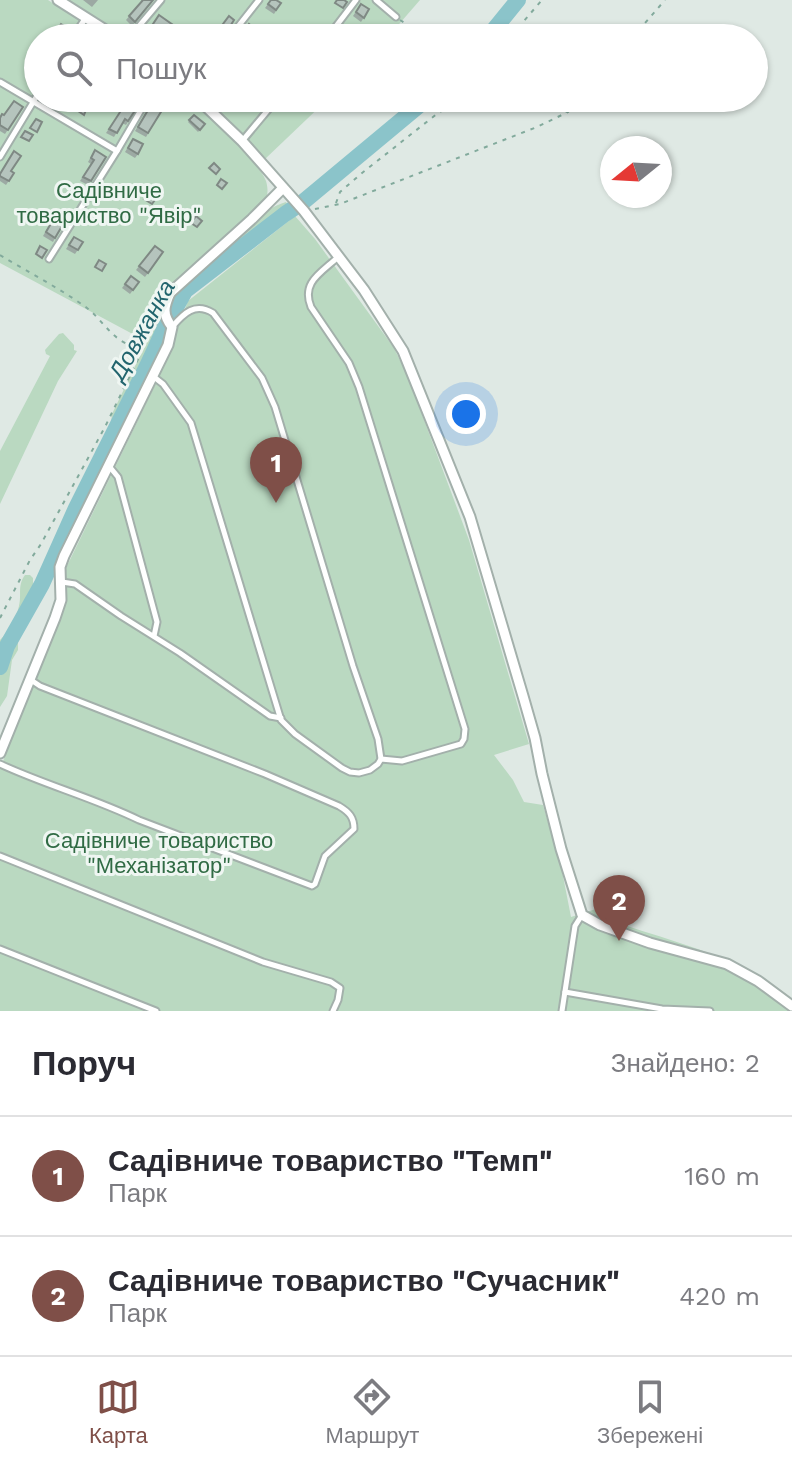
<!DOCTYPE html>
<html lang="uk">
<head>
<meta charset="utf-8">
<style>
  :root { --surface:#fff; --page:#f2f2f3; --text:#2b2b33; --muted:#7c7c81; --line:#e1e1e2; --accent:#7f4f48 }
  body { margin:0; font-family:"Work Sans",sans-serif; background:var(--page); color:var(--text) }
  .compass { position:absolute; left:600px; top:136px; width:72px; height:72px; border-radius:50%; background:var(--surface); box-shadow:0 2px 6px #0004; rotate:252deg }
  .you { position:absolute; left:466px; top:414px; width:28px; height:28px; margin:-20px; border:6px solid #fff; border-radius:50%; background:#1a73e8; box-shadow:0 0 0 12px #1a73e833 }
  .badge { display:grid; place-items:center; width:52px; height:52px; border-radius:50%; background:var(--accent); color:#fff; font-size:26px; font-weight:700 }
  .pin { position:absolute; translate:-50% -66px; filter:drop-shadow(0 2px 4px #0008) }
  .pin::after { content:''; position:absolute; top:42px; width:28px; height:24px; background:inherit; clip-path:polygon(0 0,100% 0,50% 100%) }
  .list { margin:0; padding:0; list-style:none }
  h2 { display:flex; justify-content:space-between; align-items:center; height:104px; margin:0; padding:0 32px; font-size:34px }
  h2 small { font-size:26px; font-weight:400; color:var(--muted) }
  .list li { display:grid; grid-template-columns:52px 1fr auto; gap:24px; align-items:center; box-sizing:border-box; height:120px; padding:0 32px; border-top:2px solid var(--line) }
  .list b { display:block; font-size:30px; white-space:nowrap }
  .list p { margin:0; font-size:26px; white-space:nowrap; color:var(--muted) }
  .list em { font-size:26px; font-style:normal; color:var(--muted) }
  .icon { flex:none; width:44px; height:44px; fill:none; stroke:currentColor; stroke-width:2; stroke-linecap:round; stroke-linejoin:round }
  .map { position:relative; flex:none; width:792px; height:1011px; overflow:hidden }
  .search { position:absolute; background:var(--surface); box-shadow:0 2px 6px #0004; left:24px; right:24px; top:24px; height:88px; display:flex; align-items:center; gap:20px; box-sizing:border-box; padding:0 28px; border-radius:44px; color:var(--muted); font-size:30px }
  .sheet { height:344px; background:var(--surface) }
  nav { display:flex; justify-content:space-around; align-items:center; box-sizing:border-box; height:112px; border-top:2px solid var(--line); background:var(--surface); font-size:22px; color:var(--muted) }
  nav a { display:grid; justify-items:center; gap:4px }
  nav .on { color:var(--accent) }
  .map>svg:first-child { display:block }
</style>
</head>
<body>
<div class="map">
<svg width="792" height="1011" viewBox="0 0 792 1011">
  <rect width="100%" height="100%" fill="#dfe9e4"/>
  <g fill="#bad9c1">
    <path d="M 0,0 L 48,0 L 107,38 L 38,38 L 38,98 L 189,98 C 210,116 256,157 266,181 C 268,188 268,193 266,199 L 221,243 L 185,282 L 198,279 C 207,261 223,253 237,240 C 243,235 240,236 245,230 C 256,217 270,207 286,202 L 292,213 L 287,218 L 278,223 L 244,250 L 236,260 L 186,295 L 179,315 L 169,323 L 154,368 L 143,382 L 139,395 L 106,458 L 97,485 L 72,529 L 65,528 L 67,518 L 75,504 L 88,471 L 88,468 L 91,469 L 92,466 L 96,450 L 110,430 L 112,414 L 152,331 L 154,320 L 142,339 L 0,263 Z"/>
    <path d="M 64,0 L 420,0 L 387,38 L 127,38 Z"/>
    <path d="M 202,98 L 329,98 L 264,160 Z"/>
    <path d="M 295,216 L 315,239 L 394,348 L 408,377 L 469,540 L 529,744 L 494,755 L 513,780 L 524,802 L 543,805 L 562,871 L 571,917 L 599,908 L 612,921 C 673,942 742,957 792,999 L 792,1011 L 0,1011 L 0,769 L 66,601 L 65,570 L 159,377 L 188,301 Z"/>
    <path d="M 63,333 L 74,345 L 74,350 L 77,351 L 58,381 L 0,504 L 0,451 L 50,356 L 46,354 L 45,350 L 59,334 Z"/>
    <path d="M 25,575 L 30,575 L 33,578 L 33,589 L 36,596 L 29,617 L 18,636 L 18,650 L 12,660 L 7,696 L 0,707 L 0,640 C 9,631 16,619 19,606 C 22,594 17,586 25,575 Z"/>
  </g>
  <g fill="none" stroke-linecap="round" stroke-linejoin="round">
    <g stroke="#8bc4ca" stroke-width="16">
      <path d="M 487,38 L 518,0"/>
      <path d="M 0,667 L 7,646 L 42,584 L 76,508 L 148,364 L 165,327 L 185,291 L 285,214 L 303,202 L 428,98"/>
    </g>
    <g stroke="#a3b0ab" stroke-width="9">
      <g id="lane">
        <path d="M 376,0 L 396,17"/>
        <path d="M 72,38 L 85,19"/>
        <path d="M 129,38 L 161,0"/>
        <path d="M 229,38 L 259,0"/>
        <path d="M 327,38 L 356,0"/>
        <path d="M 0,82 L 117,151"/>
        <path d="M 243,140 L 278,98"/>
        <path d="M 0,157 L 38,94"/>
        <path d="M 338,257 C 321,273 301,282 311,307 L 349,363 L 359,387 L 465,729 L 464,739 L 461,744 L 402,761 L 381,759"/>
        <path d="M 49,259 L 117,151 L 148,98"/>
        <path d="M 154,377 L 163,384 L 191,423 L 281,720 L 295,734 L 342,768 L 350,772 L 359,773 L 370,770 L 378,764 L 381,759 L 378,739 L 353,666 L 275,407 L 262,378 L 213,313 C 195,302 184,313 172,327"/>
        <path d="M 109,466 L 118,477 L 157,622 L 154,636"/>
        <path d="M 62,582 L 75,584 L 121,616 L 180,653 L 270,716 L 281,718"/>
        <path d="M 0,764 C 45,785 94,798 139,820 L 312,886 L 315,884 L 325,856 L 354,829 C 354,817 349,812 339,806 L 265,774 L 40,686 L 31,680"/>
        <path d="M 0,856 L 263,962 L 331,982 L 340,988 L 338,1000 L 333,1011"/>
        <path d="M 0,949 L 156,1011"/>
        <path d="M 565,992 L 662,1009 L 710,1011"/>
        <path d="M 562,1011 L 575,926 L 582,915"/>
      </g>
    </g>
    <g stroke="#a3b0ab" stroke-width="13">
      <g id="street">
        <path d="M 58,0 L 118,38"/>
        <path d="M 197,98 L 242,141 L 304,211 L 364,290 L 403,351 L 470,517 L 523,696 L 535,738 L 542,774 L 561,849 L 582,915 L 600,925 L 650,943 L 727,964 L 758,981 L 792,1006"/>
        <path d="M 0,753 L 55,618 L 61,600 L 60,567 L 64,556 L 168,345 L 172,327 C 162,314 164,307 170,293 L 252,219 L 283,188"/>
      </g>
    </g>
    <g stroke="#82aa9c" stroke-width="2" stroke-dasharray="4 6" stroke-linecap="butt">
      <path d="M 400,20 L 429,38"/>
      <path d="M 516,38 L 523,22 L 542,0"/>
      <path d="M 632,38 L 665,0"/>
      <path d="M 336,203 L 340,192 L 362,173 L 438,113 L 454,104 L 476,98 L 501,102 L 522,101 L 568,112"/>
      <path d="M 315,209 L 340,204 L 537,127 L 568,112 L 581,98"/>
      <path d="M 0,255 C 28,272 61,289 87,308 C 105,322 115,346 141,347"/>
      <path d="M 0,618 L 30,560 L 41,544 L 105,427 L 140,355 L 145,341 L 159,320"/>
    </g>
    <use href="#lane" stroke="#fff" stroke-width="5"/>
    <use href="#street" stroke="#fff" stroke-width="9"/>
  </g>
  <g fill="#9ca9a3">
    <path d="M 83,0 L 98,0 L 92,7 Z"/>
    <path d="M 141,0 L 153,0 L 132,26 L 126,20 L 142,1 Z"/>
    <path d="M 271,0 L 281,3 L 274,14 L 265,8 Z"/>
    <path d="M 361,4 L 369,9 L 361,22 L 353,16 Z"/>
    <path d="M 159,15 L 178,38 L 171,38 L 162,32 L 159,37 L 149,30 Z"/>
    <path d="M 42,98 L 57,98 L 51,106 L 41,100 Z"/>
    <path d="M 253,98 L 269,98 L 259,112 L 249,104 Z"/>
    <path d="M 154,100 L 164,107 L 146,137 L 135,131 Z"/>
    <path d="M 124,106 L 134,112 L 126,125 L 122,123 L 114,137 L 106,133 Z"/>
    <path d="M 23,107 L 5,134 L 0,131 L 0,118 Z"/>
    <path d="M 194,115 L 205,124 L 198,132 L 188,122 Z"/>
    <path d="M 133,139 L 138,154 L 135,158 L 125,152 Z"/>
    <path d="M 95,150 L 106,157 L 88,185 L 80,181 L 91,164 L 88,162 Z"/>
    <path d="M 0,173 L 14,173 L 6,185 L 0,181 Z"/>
    <path d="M 50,224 L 55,238 L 53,242 L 43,236 Z"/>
    <path d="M 74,237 L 83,242 L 75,254 L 66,249 Z"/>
    <path d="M 155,246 L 163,252 L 145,277 L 136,270 Z"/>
    <path d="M 131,276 L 139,282 L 130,294 L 122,288 Z"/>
  </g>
  <g fill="#b5c4bd" stroke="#7f8984" stroke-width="2">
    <path d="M 143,0 L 153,0 L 135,22 L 129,16 Z"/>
    <path d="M 271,0 L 276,0 L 281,3 L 276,10 L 268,4 Z"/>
    <path d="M 337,0 L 344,0 L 347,2 L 343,8 L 335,3 Z"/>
    <path d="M 361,4 L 369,9 L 364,18 L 356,12 Z"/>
    <path d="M 159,15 L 183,32 L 178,38 L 165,28 L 161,34 L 151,27 Z"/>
    <path d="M 229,16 L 234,20 L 229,28 L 223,24 Z"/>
    <path d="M 61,24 L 69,29 L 65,35 L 57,30 Z"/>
    <path d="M 249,24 L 257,30 L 251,38 L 240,38 Z"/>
    <path d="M 314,28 L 323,35 L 320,38 L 311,38 L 308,35 Z"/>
    <path d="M 233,98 L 239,102 L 233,109 L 228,104 Z"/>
    <path d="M 253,98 L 270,98 L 262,108 L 252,100 Z"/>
    <path d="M 154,100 L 164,107 L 148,133 L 138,127 Z"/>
    <path d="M 14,101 L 23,107 L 8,130 L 0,125 L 0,118 L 2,114 L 4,115 Z"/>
    <path d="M 82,102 L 88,105 L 84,115 L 78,111 Z"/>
    <path d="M 124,106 L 134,112 L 128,121 L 125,119 L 117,133 L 109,129 Z"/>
    <path d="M 194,115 L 205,124 L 200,130 L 189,120 Z"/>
    <path d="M 36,119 L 42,122 L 37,132 L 30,128 Z"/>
    <path d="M 25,131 L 33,135 L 29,141 L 21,137 Z"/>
    <path d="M 133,139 L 143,144 L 138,154 L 128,148 Z"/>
    <path d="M 95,150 L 106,157 L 91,181 L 83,177 L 94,160 L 91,158 Z"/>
    <path d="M 14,151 L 21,156 L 11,171 L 14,173 L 9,181 L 0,176 L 0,174 Z"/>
    <path d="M 214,163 L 220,169 L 216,174 L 209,168 Z"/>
    <path d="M 221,179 L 227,183 L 222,189 L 217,185 Z"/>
    <path d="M 149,192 L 157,197 L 152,204 L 144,199 Z"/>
    <path d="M 196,216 L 202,221 L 197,227 L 191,223 Z"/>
    <path d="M 53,220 L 62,226 L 55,238 L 46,232 Z"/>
    <path d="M 74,237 L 83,242 L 78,250 L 69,245 Z"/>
    <path d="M 40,246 L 47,250 L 42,258 L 36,254 Z"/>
    <path d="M 155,246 L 163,252 L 148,273 L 139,266 Z"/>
    <path d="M 99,260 L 106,264 L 102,271 L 95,267 Z"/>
    <path d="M 131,276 L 139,282 L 133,290 L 125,284 Z"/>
  </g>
  <g text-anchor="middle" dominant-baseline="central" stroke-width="6" stroke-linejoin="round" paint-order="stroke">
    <g font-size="22" fill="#306b44" stroke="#eff6f2">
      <text x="109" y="190">Садівниче<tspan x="109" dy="25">товариство "Явір"</tspan></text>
      <text x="159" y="840">Садівниче товариство<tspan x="159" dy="25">"Механізатор"</tspan></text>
    </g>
    <g font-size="24" font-style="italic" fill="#22656e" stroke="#eff6f2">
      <text transform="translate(142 330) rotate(-61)">Довжанка</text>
    </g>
  </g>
</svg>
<svg class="compass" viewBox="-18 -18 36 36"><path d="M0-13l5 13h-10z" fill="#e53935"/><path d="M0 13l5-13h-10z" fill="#7c7c81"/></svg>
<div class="you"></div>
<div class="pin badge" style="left:276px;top:503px">1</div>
<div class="pin badge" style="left:619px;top:941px">2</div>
<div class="search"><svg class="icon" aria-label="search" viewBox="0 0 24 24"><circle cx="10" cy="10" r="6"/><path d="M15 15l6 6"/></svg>Пошук</div>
</div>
<section class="sheet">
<h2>Поруч<small>Знайдено: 2</small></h2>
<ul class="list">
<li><span class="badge">1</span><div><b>Садівниче товариство &quot;Темп&quot;</b><p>Парк</p></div><em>160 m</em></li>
<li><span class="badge">2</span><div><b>Садівниче товариство &quot;Сучасник&quot;</b><p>Парк</p></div><em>420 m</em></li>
</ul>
</section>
<nav>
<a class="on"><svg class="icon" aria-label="map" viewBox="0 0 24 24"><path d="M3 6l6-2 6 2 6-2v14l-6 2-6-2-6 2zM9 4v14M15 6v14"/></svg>Карта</a>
<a><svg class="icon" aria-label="directions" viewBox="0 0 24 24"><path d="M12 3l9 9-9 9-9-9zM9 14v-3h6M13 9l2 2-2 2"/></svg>Маршрут</a>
<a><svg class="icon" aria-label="saved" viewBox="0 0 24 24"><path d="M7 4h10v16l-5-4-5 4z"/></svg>Збережені</a>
</nav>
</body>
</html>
